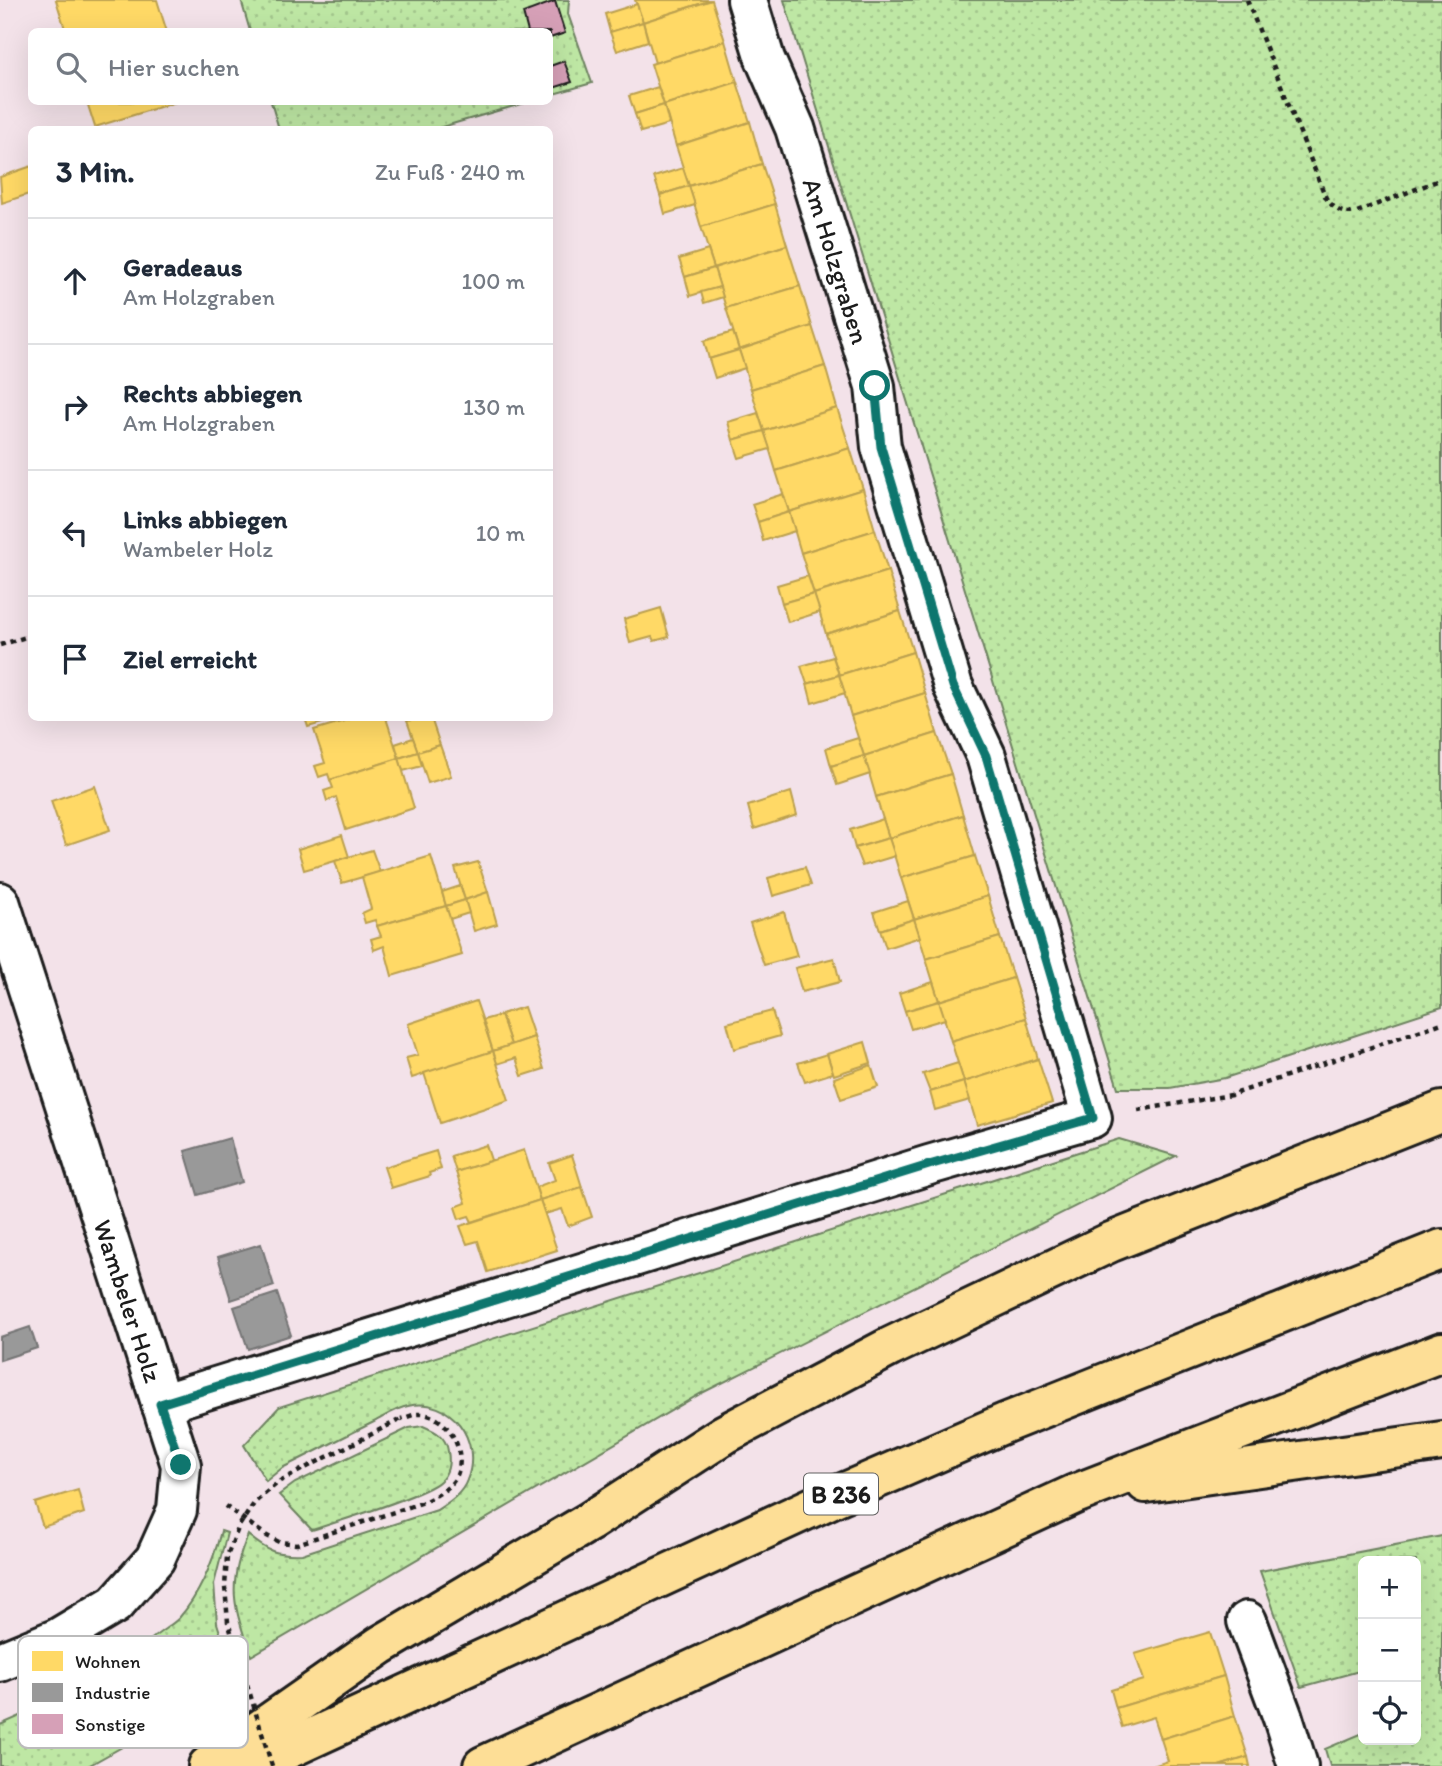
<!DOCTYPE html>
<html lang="de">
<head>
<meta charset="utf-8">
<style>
  :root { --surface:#fff; --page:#f2f2f3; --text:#1f2937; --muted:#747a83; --line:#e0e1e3 }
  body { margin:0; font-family:Itim,sans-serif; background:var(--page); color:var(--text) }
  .controls { position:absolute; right:21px; bottom:21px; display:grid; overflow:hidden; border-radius:10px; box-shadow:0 7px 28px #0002 }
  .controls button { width:63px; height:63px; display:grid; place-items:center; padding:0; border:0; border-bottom:2px solid var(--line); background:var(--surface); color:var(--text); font:35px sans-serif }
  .stop { position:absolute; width:21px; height:21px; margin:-16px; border:5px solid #0f766e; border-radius:50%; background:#fff }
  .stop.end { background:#0f766e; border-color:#fff; box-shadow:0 2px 7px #0008 }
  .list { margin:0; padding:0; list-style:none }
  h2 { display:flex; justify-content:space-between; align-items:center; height:91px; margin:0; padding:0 28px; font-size:30px }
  h2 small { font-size:23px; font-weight:400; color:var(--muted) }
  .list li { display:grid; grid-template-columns:46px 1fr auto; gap:21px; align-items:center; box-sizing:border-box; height:126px; padding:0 28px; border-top:2px solid var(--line) }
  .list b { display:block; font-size:26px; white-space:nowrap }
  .list p { margin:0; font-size:23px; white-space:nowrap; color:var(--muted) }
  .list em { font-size:23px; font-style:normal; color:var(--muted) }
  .icon { flex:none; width:38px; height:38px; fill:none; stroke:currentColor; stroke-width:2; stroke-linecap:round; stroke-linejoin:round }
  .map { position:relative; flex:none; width:1442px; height:1766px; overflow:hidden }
  .search { position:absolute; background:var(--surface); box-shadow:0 7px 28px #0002; left:28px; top:28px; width:525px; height:77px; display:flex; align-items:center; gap:18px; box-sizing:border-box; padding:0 24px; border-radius:10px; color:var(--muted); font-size:26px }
  .panel { position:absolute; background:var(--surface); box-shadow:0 7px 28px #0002; left:28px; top:126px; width:525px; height:595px; border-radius:10px }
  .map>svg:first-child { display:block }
</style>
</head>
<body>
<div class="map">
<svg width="1442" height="1766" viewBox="0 0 1442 1766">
  <defs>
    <pattern id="green-dots" width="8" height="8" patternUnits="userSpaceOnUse" patternTransform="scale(1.75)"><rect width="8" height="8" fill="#bee7a4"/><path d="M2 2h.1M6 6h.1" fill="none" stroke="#a3c68d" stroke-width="1.8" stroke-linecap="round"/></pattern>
  </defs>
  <rect width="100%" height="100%" fill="#f3e2e9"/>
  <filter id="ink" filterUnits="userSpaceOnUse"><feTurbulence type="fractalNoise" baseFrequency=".0143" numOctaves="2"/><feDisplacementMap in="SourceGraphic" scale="14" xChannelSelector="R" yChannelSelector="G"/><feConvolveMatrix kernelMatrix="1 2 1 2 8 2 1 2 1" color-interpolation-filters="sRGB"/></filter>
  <g filter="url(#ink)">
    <g fill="url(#green-dots)" stroke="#6d8260" stroke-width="2">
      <path d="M 241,0 L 569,0 L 568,14 L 592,83 L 550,95 L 550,32 L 250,31 Z"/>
      <path d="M 784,0 L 1442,0 L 1442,1007 L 1225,1078 L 1170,1088 L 1118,1088 Z"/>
      <path d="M 271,102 L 528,102 L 435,129 L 279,129 Z"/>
      <path d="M 1119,1139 L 1176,1156 L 700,1394 L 251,1656 C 234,1607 226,1586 248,1535 C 268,1552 276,1555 302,1554 L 437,1510 C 449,1502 462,1494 467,1480 C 483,1441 451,1396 408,1406 C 396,1408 384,1417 374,1422 C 343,1437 313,1453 282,1468 L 266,1481 L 244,1445 L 279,1407 Z"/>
      <path d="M 423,1426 C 435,1431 446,1436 448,1451 C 450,1462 449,1473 440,1481 C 426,1495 336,1522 312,1530 L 279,1495 L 295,1483 L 409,1428 Z"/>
      <path d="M 221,1531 L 227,1533 L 214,1584 L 217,1623 L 236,1683 L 88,1766 L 0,1766 L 0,1725 C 54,1702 107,1674 153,1638 C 161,1631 172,1625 179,1618 C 200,1594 213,1562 221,1531 Z"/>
      <path d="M 1442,1536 L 1442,1766 L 1330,1766 L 1325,1749 L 1363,1733 L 1363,1740 L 1416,1740 L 1416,1561 L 1363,1561 L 1363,1670 L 1301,1687 L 1260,1571 Z"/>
    </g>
    <g fill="#ffd966" stroke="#bba050" stroke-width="2">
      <path d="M 56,0 L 157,0 L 167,32 L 66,32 Z"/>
      <path d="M 635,0 L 712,0 L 643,22 Z"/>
      <path d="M 712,0 L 725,41 L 655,63 L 643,22 Z"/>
      <path d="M 637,4 L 643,22 L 610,32 L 605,14 Z"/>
      <path d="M 643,22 L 648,41 L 617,51 L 610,32 Z"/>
      <path d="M 725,41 L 737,82 L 664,105 L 651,64 Z"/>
      <path d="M 737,82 L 750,122 L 676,146 L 664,105 Z"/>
      <path d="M 658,87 L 664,105 L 635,114 L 629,96 Z"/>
      <path d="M 87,102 L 176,102 L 95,127 Z"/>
      <path d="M 664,105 L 669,124 L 641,132 L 635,114 Z"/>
      <path d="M 750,122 L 762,164 L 689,186 L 676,146 Z"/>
      <path d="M 762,164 L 775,204 L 701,227 L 689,186 Z"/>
      <path d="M 32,166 L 32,193 L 2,203 L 0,177 Z"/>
      <path d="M 683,168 L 689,186 L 660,195 L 654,177 Z"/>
      <path d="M 689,186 L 695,205 L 665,214 L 660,195 Z"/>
      <path d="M 775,204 L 787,245 L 714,268 L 701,227 Z"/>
      <path d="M 787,245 L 800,286 L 726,308 L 714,268 Z"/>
      <path d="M 708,250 L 714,268 L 685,277 L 679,259 Z"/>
      <path d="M 714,268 L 720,287 L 690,296 L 685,277 Z"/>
      <path d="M 800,286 L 812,326 L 739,350 L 726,308 Z"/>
      <path d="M 720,287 L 723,297 L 704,303 L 701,292 Z"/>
      <path d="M 812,326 L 825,366 L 751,389 L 739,350 Z"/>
      <path d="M 733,332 L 739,350 L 709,359 L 704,341 Z"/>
      <path d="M 739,350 L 745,368 L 715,378 L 709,359 Z"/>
      <path d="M 825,366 L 837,408 L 764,431 L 751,389 Z"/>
      <path d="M 837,408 L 850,448 L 776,471 L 764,431 Z"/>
      <path d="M 758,413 L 764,431 L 733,440 L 728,422 Z"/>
      <path d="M 764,431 L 770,449 L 739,458 L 733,440 Z"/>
      <path d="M 850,448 L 863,489 L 789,512 L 776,471 Z"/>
      <path d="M 863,489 L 875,530 L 801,553 L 789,512 Z"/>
      <path d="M 783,494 L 789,512 L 758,522 L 752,504 Z"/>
      <path d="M 789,512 L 795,531 L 763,541 L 758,522 Z"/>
      <path d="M 875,530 L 888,571 L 814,594 L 801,553 Z"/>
      <path d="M 888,571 L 900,611 L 826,634 L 814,594 Z"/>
      <path d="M 808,576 L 814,594 L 782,603 L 777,585 Z"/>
      <path d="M 814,594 L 820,612 L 788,622 L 782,603 Z"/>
      <path d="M 661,608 L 669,637 L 654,641 L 652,637 L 630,643 L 624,619 Z"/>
      <path d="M 900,611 L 913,652 L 839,675 L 826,634 Z"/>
      <path d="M 913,652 L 925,693 L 851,716 L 839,675 Z"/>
      <path d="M 833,657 L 839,675 L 807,684 L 801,666 Z"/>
      <path d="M 839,675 L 845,693 L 812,703 L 807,684 Z"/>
      <path d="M 925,693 L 937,733 L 864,756 L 851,716 Z"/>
      <path d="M 305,718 L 340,718 L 308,727 Z"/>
      <path d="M 354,718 L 386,718 L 399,758 L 330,780 L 328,774 L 319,777 L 315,766 L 325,763 L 314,730 Z"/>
      <path d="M 419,718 L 431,718 L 440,745 L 418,752 L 407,721 Z"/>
      <path d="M 937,733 L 951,774 L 876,797 L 864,756 Z"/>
      <path d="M 413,738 L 418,752 L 399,758 L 395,744 Z"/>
      <path d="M 858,738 L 864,756 L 831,766 L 826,748 Z"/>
      <path d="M 440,745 L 451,776 L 428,783 L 418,752 Z"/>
      <path d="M 418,752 L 422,766 L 403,771 L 399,758 Z"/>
      <path d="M 864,756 L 870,774 L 837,785 L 831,766 Z"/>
      <path d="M 399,758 L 414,808 L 346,830 L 336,797 L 327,801 L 324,791 L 333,788 L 330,780 Z"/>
      <path d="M 951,774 L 963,815 L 889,838 L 876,797 Z"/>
      <path d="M 95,786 L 110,830 L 66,845 L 51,801 Z"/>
      <path d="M 791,792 L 797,815 L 754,829 L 748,806 Z"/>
      <path d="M 963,815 L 975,856 L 901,878 L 889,838 Z"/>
      <path d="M 883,819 L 889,838 L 855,848 L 850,830 Z"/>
      <path d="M 342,835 L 349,857 L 304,870 L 298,849 Z"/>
      <path d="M 889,838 L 895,856 L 862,866 L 855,848 Z"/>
      <path d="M 372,850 L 380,872 L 342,883 L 335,861 Z"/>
      <path d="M 431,856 L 446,906 L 377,926 L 375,920 L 365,923 L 362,913 L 371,909 L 362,877 Z"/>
      <path d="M 975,856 L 988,896 L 914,919 L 901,878 Z"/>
      <path d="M 478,862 L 488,892 L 465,900 L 455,868 Z"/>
      <path d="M 805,867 L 811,885 L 773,896 L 768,878 Z"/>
      <path d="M 460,886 L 465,900 L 446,906 L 442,892 Z"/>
      <path d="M 488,892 L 497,924 L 474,931 L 465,900 Z"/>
      <path d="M 988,896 L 1000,937 L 926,959 L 914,919 Z"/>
      <path d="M 465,900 L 469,913 L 450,919 L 446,906 Z"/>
      <path d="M 908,901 L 914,919 L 880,930 L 874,912 Z"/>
      <path d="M 446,906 L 462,955 L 392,976 L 384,946 L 374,950 L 371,939 L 381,936 L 377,926 Z"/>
      <path d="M 784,912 L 797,956 L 764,965 L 750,923 Z"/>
      <path d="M 914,919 L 920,937 L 886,948 L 880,930 Z"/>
      <path d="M 1000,937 L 1013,978 L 939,1001 L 926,959 Z"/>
      <path d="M 834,958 L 840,982 L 802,992 L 795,968 Z"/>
      <path d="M 1013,978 L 1026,1018 L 951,1041 L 939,1001 Z"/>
      <path d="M 933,982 L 939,1001 L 905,1011 L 899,993 Z"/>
      <path d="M 476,1001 L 493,1051 L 412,1078 L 406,1058 L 418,1055 L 408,1024 Z"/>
      <path d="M 939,1001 L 945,1019 L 911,1029 L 905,1011 Z"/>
      <path d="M 524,1007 L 534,1037 L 511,1045 L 501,1014 Z"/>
      <path d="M 772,1011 L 780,1036 L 734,1049 L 727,1023 Z"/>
      <path d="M 501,1015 L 511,1045 L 493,1051 L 483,1020 Z"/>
      <path d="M 1026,1018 L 1038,1059 L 964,1082 L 951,1041 Z"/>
      <path d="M 534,1037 L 544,1069 L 522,1076 L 516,1058 L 497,1064 L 493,1051 Z"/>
      <path d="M 865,1042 L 871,1063 L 834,1075 L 827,1054 Z"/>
      <path d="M 493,1051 L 509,1100 L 440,1123 L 424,1073 Z"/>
      <path d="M 827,1054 L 833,1073 L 805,1082 L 798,1063 Z"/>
      <path d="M 1038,1059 L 1052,1103 L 977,1125 L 964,1082 Z"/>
      <path d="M 958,1063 L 964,1082 L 930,1092 L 923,1074 Z"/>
      <path d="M 871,1065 L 878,1087 L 841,1099 L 834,1078 Z"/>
      <path d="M 964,1082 L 970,1100 L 935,1110 L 930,1092 Z"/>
      <path d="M 486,1145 L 491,1160 L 493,1160 L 456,1172 L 451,1156 Z"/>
      <path d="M 524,1150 L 540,1200 L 472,1222 L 469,1216 L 459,1219 L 455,1207 L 466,1203 L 456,1172 Z"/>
      <path d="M 436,1151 L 441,1169 L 429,1173 L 430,1176 L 391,1188 L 384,1167 Z"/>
      <path d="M 572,1155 L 582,1187 L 540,1200 L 536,1187 L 555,1180 L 549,1163 Z"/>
      <path d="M 582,1187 L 592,1217 L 568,1226 L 562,1209 L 545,1214 L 540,1200 Z"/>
      <path d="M 540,1200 L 557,1250 L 488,1272 L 478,1241 L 467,1244 L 460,1226 Z"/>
      <path d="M 78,1490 L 84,1513 L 43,1527 L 35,1503 Z"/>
      <path d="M 1210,1632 L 1224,1676 L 1116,1708 L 1111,1690 L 1144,1680 L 1135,1654 Z"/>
      <path d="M 1224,1676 L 1235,1716 L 1161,1739 L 1154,1717 L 1122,1727 L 1116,1708 Z"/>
      <path d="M 1235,1716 L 1248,1757 L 1219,1766 L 1153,1766 L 1168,1761 L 1161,1739 Z"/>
      <path d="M 1248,1757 L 1250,1766 L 1219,1766 Z"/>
    </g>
    <g fill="#999" stroke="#747474" stroke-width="2">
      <path d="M 230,1138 L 242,1182 L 198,1195 L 185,1151 Z"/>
      <path d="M 261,1244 L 274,1286 L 231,1300 L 218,1257 Z"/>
      <path d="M 277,1293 L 291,1335 L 248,1349 L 234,1307 Z"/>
      <path d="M 30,1327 L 37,1348 L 0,1360 L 0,1337 Z"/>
    </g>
    <g fill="#d6a0b7" stroke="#1c1c1c" stroke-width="2">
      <path d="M 555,1 L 565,33 L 550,38 L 550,32 L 528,32 L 523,13 Z"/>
      <path d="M 564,61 L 572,82 L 550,89 L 550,66 Z"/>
    </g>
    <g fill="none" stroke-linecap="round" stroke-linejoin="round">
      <g stroke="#1c1c1c" stroke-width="44">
        <g id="street">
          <path d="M 0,902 L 181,1465 L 177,1510 L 155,1559 L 115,1604 L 58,1638 L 0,1662"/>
          <path d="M 161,1404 L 929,1165 L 1092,1118 L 986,756 L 953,686 L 881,447 L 875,386 L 795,128 L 765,59 L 747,0"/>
          <path d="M 1247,1621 L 1283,1718 L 1298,1766"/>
        </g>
      </g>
      <g stroke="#1c1c1c" stroke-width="44">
        <g id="highway">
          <path d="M 1146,1483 L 1442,1441"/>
          <path d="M 208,1766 L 381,1645 L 589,1522 L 725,1434 L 890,1347 L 1111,1242 L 1442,1111"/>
          <path d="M 251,1766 L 841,1494 L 1005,1423 L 1442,1249"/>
          <path d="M 483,1766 L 1075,1494 L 1442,1352"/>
        </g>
      </g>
      <g stroke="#1c1c1c" stroke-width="4.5" stroke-dasharray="5 5" stroke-linecap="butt">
        <path d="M 1247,0 L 1326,198 C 1335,210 1342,215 1357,212 L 1442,179"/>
        <path d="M 0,645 L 32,635"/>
        <path d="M 1138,1110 L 1231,1095 L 1442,1023"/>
        <path d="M 225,1506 L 267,1536 L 279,1542 L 297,1544 L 424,1502 C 435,1496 448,1490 455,1479 C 470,1453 447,1412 417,1414 C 412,1415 405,1418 401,1419"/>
      </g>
      <use href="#street" stroke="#fff" stroke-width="38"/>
      <use href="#highway" stroke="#fdde96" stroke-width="38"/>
      <path stroke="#1c1c1c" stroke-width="4.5" stroke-dasharray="5 5" stroke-linecap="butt" d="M 272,1766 L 228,1622 L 225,1587 L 227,1556 L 239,1526 L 255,1502 L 280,1481 L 401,1419"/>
    </g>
  </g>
  <g fill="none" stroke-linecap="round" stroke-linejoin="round" filter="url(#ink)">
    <path stroke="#0f766e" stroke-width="9" d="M 181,1465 L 160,1404 L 929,1165 L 1093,1118 L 986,756 L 953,686 L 881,447 L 875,386"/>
  </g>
  <g text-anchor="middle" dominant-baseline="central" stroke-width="7" stroke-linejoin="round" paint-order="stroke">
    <rect fill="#fff" stroke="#606060" stroke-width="2" x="804" y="1473.5" width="74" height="41" rx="5"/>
    <g font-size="24" font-weight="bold" fill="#1c1c1c">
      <text x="841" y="1494">B 236</text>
    </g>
    <g font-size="26" fill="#1c1c1c" stroke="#fff">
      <text transform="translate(836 261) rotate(73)">Am Holzgraben</text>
      <text transform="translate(128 1301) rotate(72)">Wambeler Holz</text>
    </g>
  </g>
  <rect x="18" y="1636" width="230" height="112" rx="10" fill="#fff" stroke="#bbb" stroke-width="2"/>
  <rect x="32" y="1651" width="31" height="20" fill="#ffd966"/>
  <rect x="32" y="1683" width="31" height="19" fill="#999"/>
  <rect x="32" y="1714" width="31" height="20" fill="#d6a0b7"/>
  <g font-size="19" fill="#1c1c1c">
    <text x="75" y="1668">Wohnen</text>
    <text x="75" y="1699">Industrie</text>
    <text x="75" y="1731">Sonstige</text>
  </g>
</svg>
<div class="controls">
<button>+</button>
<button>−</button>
<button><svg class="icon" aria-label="locate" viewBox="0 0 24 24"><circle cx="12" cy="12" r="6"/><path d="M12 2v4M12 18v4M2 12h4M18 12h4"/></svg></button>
</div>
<div class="stop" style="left:875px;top:386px"></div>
<div class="stop end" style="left:181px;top:1465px"></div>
<div class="search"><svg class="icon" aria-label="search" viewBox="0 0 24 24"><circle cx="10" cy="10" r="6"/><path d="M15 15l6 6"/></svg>Hier suchen</div>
<section class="panel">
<h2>3 Min.<small>Zu Fuß · 240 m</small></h2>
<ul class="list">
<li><svg class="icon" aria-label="ahead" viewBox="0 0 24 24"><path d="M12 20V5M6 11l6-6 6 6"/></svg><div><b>Geradeaus</b><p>Am Holzgraben</p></div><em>100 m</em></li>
<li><svg class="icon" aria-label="right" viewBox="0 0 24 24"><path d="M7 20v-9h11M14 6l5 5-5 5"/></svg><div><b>Rechts abbiegen</b><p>Am Holzgraben</p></div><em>130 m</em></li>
<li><svg class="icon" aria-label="left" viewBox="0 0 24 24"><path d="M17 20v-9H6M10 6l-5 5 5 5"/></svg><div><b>Links abbiegen</b><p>Wambeler Holz</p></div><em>10 m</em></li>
<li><svg class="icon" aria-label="arrive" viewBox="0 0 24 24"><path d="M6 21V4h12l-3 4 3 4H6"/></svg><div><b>Ziel erreicht</b></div></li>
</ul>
</section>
</div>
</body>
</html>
